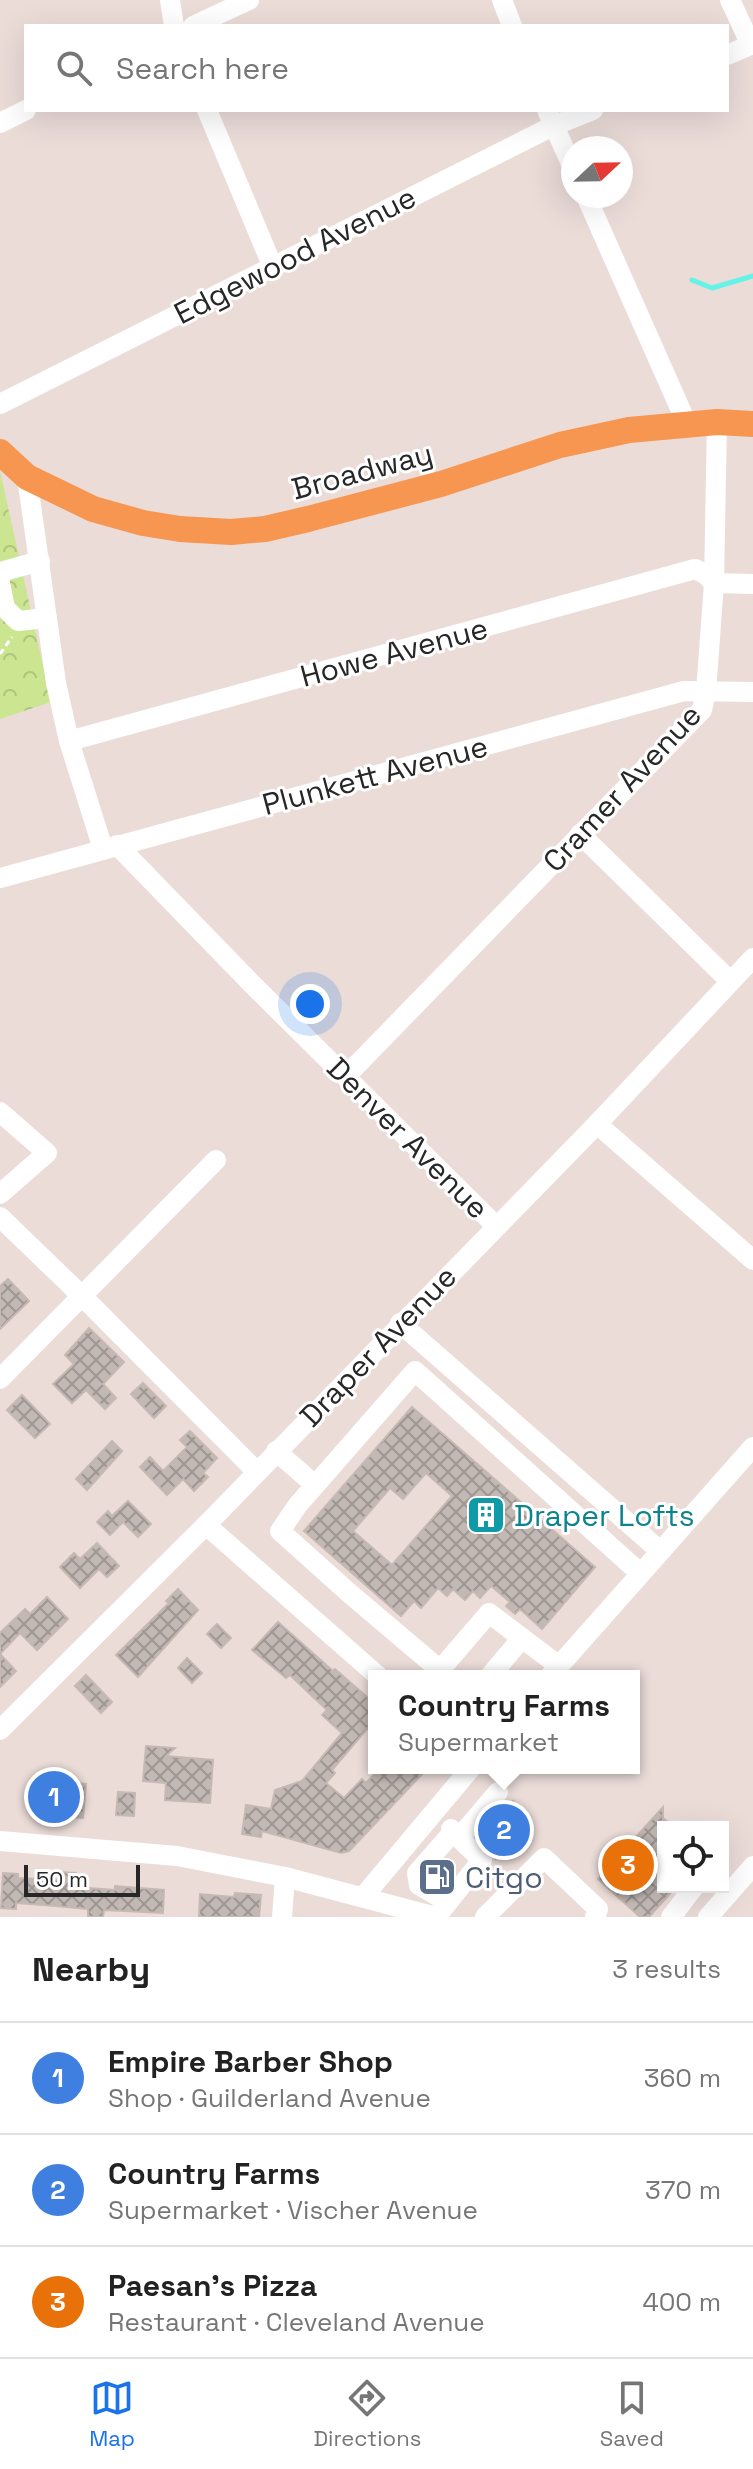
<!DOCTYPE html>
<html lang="en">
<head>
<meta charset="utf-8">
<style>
  :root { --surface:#fff; --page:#f6f6f6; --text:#222; --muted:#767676; --line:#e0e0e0; --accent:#1a73e8 }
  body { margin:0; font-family:"Space Grotesk",sans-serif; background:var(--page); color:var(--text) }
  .controls { position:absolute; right:24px; bottom:24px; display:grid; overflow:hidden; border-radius:0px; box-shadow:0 8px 32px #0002 }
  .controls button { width:72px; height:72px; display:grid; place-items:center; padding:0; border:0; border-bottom:2px solid var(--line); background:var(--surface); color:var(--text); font:40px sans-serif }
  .compass { position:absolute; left:561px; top:136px; width:72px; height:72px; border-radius:50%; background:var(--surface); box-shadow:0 8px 32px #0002; rotate:68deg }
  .scale { position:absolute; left:24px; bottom:20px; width:116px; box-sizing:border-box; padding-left:8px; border:4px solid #272727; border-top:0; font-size:22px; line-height:28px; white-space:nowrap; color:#272727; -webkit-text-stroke:6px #fff; paint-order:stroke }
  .you { position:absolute; left:310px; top:1004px; width:28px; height:28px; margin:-20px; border:6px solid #fff; border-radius:50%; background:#1a73e8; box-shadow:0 0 0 12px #1a73e833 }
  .badge { display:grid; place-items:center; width:52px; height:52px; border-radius:50%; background:var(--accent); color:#fff; font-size:26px; font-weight:700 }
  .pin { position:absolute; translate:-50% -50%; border:4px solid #fff; box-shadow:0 2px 8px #0006 }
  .popup { position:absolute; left:368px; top:1670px; width:272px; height:104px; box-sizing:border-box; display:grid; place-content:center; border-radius:0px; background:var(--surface); filter:drop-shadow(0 2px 6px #0005); font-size:26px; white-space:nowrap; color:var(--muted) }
  .popup b { font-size:30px; color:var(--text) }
  .popup::after { content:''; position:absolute; left:50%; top:100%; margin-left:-16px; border:16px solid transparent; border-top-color:var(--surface) }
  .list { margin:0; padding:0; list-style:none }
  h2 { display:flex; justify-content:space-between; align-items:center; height:104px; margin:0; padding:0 32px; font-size:34px }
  h2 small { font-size:26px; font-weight:400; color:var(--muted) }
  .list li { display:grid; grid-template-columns:52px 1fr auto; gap:24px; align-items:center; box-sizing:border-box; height:112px; padding:0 32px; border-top:2px solid var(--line) }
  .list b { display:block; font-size:30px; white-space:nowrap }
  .list p { margin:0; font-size:26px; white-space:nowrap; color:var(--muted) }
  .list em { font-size:26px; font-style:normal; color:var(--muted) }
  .icon { flex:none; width:44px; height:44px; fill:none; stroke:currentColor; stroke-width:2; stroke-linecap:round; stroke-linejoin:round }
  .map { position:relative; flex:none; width:753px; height:1917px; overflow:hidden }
  .search { position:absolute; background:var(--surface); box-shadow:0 8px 32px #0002; left:24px; right:24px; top:24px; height:88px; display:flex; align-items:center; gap:20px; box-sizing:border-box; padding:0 28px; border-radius:0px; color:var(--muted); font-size:30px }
  .sheet { height:440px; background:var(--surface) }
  nav { display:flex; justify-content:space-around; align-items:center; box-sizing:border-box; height:112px; border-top:2px solid var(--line); background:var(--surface); font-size:22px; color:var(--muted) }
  nav a { display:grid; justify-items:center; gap:4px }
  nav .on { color:var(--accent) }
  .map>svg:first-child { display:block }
</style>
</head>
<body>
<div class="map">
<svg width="753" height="1917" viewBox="0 0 753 1917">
  <defs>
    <pattern id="park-crowns" width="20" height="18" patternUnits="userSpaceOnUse" patternTransform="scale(2)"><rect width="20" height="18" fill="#cbe591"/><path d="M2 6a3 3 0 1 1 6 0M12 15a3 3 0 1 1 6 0" fill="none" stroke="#aec47d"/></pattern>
    <pattern id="building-cross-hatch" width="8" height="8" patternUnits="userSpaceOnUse" patternTransform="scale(2)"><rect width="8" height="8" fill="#c2b8b4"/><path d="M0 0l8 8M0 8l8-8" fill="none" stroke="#9e9692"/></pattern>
  </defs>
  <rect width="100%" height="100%" fill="#ebdcd8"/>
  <path fill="url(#park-crowns)" d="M 0,471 L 51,702 L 0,719 Z"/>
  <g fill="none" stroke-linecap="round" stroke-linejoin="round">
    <path stroke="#64f4e7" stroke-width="5" d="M 692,280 L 712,288 L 753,276"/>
  </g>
  <g fill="url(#building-cross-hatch)" stroke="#c6b8b2" stroke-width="2" fill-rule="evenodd">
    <path d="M 8,1279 L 29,1301 L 0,1329 L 0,1286 Z"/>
    <path d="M 89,1328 L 124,1362 L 103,1384 L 116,1398 L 105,1409 L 86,1390 L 72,1403 L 53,1384 L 74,1364 L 65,1355 Z"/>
    <path d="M 143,1383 L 166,1406 L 154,1418 L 131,1394 Z"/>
    <path d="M 22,1395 L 50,1424 L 35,1438 L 7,1410 Z"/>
    <path d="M 412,1407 L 595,1567 L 542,1629 L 520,1609 L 515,1614 L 506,1606 L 510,1602 L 491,1586 L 480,1598 L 473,1591 L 465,1600 L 453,1589 L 447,1596 L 438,1588 L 421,1608 L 414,1601 L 401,1616 L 304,1531 ZM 426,1473 L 452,1496 L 392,1565 L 353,1531 L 390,1488 L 403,1499 Z"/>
    <path d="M 190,1431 L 217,1458 L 203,1473 L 208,1477 L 194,1491 L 183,1479 L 167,1495 L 140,1467 L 150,1457 L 163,1471 L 187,1447 L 180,1440 Z"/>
    <path d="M 112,1441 L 122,1451 L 87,1490 L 76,1479 Z"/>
    <path d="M 128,1501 L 151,1524 L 138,1537 L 123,1522 L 110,1535 L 97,1522 L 108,1511 L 112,1516 Z"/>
    <path d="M 97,1543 L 119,1566 L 107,1577 L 99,1569 L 80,1588 L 60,1567 L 74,1553 L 80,1559 Z"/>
    <path d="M 178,1589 L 198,1610 L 138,1677 L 116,1655 L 169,1603 L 166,1601 Z"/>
    <path d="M 47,1597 L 68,1619 L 37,1650 L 20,1633 L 0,1654 L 0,1633 L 25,1609 L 30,1614 Z"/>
    <path d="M 278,1622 L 333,1671 L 335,1669 L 374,1703 L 374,1721 L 332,1770 L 335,1773 L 326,1783 L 344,1798 L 362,1779 L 366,1783 L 380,1768 L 428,1768 L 349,1851 L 341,1853 L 262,1831 L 261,1837 L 242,1834 L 246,1805 L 271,1809 L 275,1790 L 302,1781 L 342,1733 L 322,1715 L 327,1710 L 311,1695 L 290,1675 L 286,1678 L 252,1650 Z"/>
    <path d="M 217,1624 L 231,1638 L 221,1648 L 207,1634 Z"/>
    <path d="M 0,1654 L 16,1671 L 0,1687 Z"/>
    <path d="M 187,1658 L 202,1673 L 192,1683 L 178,1668 Z"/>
    <path d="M 86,1675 L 112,1702 L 101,1713 L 75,1686 Z"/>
    <path d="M 146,1746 L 175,1748 L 166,1756 L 213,1760 L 210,1803 L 165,1800 L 166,1783 L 143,1781 Z"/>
    <path d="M 69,1782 L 86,1784 L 83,1818 L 48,1816 L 48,1811 L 44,1810 L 46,1784 L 69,1785 Z"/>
    <path d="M 118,1792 L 135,1793 L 134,1816 L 116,1815 Z"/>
    <path d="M 513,1801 L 531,1818 L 496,1859 L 479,1840 Z"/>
    <path d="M 663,1807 L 663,1818 L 674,1827 L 663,1827 L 663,1887 L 676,1887 L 649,1917 L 640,1917 L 598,1879 Z"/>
    <path d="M 59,1872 L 76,1873 L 75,1887 L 115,1890 L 115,1886 L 164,1890 L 163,1913 L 104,1910 L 103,1917 L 88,1917 L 88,1909 L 56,1906 L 16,1903 L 16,1909 L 1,1908 L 3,1873 L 18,1874 L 18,1878 L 58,1880 Z"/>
    <path d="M 235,1893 L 261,1895 L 259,1917 L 199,1917 L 200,1894 L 234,1897 Z"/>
  </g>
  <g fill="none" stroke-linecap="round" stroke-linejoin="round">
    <path stroke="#fff" stroke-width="3" stroke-dasharray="6 4" stroke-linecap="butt" d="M 0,654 L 12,637"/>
    <g stroke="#fff" stroke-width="20">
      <path d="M 170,0 L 174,26"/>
      <path d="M 502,0 L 512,26"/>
      <path d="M 730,0 L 751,45"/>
      <path d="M 193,26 L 249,0"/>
      <path d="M 727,55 L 753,44"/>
      <path d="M 207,110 L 272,265"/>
      <path d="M 547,110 L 573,168"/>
      <path d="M 0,123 L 26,110"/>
      <path d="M 586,196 L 687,424"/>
      <path d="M 0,404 L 553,126 L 593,110"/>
      <path d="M 27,477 L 56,683 L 69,741 L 103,849"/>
      <path d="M 0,572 L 40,561"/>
      <path d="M 0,583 L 5,608 L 18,621 L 47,618"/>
      <path d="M 69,741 L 695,569 L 705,574 L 714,583 L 753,584"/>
      <path d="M 580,834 L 730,981"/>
      <path d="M 117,845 L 253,985 L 496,1226"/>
      <path d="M 0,878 L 684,691 L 753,692"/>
      <path d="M 346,1076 L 702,710 L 706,692 L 714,583 L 717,422"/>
      <path d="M 0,1112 L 47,1153 L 0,1194"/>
      <path d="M 597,1124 L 753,1260"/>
      <path d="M 0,1217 L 83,1297 L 256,1471"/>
      <path d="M 400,1323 L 659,1550"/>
      <path d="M 0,1379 L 216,1160"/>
      <path d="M 276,1451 L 315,1485"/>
      <path d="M 206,1525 L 378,1676"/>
      <path d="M 559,1666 L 489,1613 L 440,1670 L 348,1592 L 280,1531 L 297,1506 L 415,1371 L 640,1573"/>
      <path d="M 551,1675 L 753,1447"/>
      <path d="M 490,1676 L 522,1638"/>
      <path d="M 0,1730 L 206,1525 L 597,1124 L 753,958"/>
      <path d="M 451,1829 L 459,1838 L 498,1792"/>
      <path d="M 0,1841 L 177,1856 L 285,1877 L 436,1917 L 482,1860 L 459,1838"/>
      <path d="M 363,1897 L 471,1768"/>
      <path d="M 448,1902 L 419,1885 L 417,1873 L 453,1832"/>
      <path d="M 282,1917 L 285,1877"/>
      <path d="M 485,1917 L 544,1858 L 598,1909 L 595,1917"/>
      <path d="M 671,1917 L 694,1887"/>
      <path d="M 708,1917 L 753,1866"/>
    </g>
    <path stroke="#f79651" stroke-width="26" d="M 0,452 L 27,477 L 93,509 L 143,523 L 180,529 L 231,532 L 265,529 L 308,519 L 441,484 L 560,445 L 629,430 L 717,422 L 753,424"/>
  </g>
  <defs>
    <g id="building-square" transform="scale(2)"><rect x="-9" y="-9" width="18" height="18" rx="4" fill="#0f9aa8" stroke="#fff"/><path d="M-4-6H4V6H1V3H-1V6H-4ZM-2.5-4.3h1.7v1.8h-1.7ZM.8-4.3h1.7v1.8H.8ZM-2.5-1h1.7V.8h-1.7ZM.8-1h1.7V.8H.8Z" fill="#fff"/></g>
    <g id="fuel-square" transform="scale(2)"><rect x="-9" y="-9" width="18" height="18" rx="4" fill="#5c6f8a" stroke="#fff"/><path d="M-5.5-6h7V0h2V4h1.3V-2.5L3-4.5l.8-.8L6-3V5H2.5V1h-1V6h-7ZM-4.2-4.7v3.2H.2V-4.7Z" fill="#fff"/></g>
  </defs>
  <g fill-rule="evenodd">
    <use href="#building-square" x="486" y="1515"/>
    <use href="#fuel-square" x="437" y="1877"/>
  </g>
  <g text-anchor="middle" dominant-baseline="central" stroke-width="6" stroke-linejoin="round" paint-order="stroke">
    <g font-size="30" fill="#272727" stroke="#fff">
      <text transform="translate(295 255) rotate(-27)">Edgewood Avenue</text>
      <text transform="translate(362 471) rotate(-15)">Broadway</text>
      <text transform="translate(394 652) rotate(-15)">Howe Avenue</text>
      <text transform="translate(375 775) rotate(-15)">Plunkett Avenue</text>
      <text transform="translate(622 788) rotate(-47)">Cramer Avenue</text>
      <text transform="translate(408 1138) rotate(45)">Denver Avenue</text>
      <text transform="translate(378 1346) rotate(-46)">Draper Avenue</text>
    </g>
    <g font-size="30" fill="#0d838f" stroke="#fff" text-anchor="start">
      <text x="514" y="1515">Draper Lofts</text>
    </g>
    <g font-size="30" fill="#4e5e75" stroke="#fff" text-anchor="start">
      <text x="465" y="1877">Citgo</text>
    </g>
  </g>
</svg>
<div class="controls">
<button><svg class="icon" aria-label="locate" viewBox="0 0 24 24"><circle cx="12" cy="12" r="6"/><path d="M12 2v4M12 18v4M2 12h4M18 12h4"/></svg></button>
</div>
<svg class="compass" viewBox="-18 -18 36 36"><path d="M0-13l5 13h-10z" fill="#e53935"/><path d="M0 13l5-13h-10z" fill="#767676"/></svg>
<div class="scale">50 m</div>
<div class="you"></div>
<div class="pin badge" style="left:54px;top:1797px;background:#3f7fe0">1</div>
<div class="pin badge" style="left:504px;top:1830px;background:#3f7fe0">2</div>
<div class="popup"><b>Country Farms</b>Supermarket</div>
<div class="pin badge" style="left:628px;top:1865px;background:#e8710a">3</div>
<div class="search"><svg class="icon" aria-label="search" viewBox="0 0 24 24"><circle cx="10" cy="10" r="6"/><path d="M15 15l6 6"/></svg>Search here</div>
</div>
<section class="sheet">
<h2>Nearby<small>3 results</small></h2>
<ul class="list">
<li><span class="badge" style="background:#3f7fe0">1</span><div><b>Empire Barber Shop</b><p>Shop · Guilderland Avenue</p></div><em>360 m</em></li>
<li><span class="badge" style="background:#3f7fe0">2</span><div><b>Country Farms</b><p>Supermarket · Vischer Avenue</p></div><em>370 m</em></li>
<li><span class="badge" style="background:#e8710a">3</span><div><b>Paesan's Pizza</b><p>Restaurant · Cleveland Avenue</p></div><em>400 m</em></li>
</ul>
</section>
<nav>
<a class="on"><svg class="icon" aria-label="map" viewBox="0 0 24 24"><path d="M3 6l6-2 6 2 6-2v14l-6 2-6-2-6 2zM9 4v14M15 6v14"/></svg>Map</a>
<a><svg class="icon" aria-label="directions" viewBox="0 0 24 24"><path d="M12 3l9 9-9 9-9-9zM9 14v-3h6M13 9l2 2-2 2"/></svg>Directions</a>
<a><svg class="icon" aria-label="saved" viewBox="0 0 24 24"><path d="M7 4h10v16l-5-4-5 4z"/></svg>Saved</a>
</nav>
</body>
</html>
